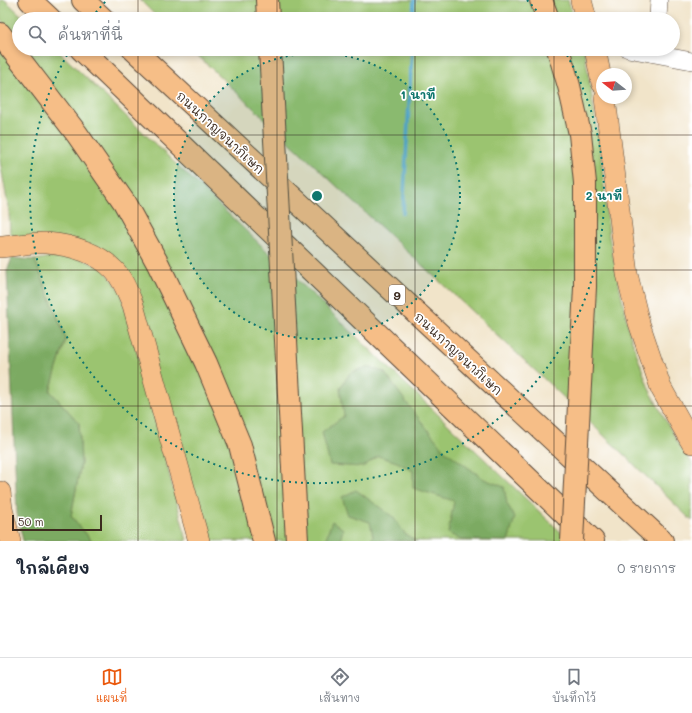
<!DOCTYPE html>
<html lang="th">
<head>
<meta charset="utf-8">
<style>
  :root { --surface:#fff; --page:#f6f6f7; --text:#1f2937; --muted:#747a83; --line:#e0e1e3; --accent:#ea580c }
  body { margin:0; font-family:Mali,"Playpen Sans Thai",sans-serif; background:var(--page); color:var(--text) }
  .compass { position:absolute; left:596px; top:68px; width:36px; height:36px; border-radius:50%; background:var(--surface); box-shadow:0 2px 6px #0003; rotate:287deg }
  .scale { position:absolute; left:12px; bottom:10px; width:90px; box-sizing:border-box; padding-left:4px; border:2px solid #3b2a1e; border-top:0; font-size:11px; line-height:14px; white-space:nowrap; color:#3b2a1e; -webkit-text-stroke:3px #fff; paint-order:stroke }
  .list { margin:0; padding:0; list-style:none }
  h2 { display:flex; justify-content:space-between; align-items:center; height:52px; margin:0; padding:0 16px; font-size:17px }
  h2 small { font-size:13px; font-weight:400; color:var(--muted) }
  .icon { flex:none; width:22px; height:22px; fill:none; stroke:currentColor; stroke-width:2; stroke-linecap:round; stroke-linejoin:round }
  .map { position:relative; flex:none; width:692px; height:541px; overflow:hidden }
  .search { position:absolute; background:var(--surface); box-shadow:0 2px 6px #0003; left:12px; right:12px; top:12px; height:44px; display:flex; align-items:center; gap:10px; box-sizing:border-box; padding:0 14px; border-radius:22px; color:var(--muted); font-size:15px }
  .sheet { height:116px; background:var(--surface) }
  nav { display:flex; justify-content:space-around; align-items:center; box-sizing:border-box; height:56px; border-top:1px solid var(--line); background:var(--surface); font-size:11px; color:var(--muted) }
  nav a { display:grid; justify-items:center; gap:2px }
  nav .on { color:var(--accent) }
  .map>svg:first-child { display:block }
</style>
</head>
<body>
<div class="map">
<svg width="692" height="541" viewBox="0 0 692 541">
  <rect width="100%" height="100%" fill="#fff"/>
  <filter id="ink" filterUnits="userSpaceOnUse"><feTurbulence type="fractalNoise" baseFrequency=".025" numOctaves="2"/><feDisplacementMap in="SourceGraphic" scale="8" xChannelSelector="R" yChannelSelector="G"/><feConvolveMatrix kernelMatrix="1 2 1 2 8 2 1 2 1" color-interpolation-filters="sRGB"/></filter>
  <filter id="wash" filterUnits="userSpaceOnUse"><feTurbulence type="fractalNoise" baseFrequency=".012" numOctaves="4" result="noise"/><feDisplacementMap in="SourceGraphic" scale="16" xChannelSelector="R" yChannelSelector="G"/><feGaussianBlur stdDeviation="0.9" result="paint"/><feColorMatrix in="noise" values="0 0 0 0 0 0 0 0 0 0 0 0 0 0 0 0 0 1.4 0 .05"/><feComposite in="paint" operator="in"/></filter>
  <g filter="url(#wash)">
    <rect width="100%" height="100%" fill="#f1e4c9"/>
    <g fill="#9bc470" stroke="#6b7747">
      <path d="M 0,0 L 5,0 L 25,19 L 19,19 L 19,49 L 56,49 L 570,541 L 206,541 L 121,266 L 17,238 L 10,233 L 9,212 L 0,161 L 0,47 L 13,37 L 0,18 Z"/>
      <path d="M 140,0 L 568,0 L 574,19 L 159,19 Z"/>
      <path d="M 191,49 L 584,49 L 600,147 L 609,237 L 630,335 L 649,389 L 678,443 L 692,463 L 692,521 C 529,360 357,208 191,49 Z"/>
      <path d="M 62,255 L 82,259 L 104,269 L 121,291 L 187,541 L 92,541 L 71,516 L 81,463 L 79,423 L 50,391 L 66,339 L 35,260 Z"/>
    </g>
    <g fill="#7caa62" stroke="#5c6a40">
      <path d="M 12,258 L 35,260 L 66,339 L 50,391 L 79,423 L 81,463 L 71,516 L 92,541 L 23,541 L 17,514 L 7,271 Z"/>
      <path d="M 367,367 L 384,372 L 409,406 L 444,450 L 484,479 L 504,487 L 507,504 L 515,517 L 509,538 L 507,541 L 461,540 L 448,533 L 454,501 L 413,488 L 413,471 L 397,462 L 378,456 L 363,467 L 330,465 L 322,432 L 344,416 L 340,388 L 350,373 Z"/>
      <path d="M 356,490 L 393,517 L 405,534 L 416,541 L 371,541 L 373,536 L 370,522 L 348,515 L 342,497 Z"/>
      <path d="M 332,521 L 343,529 L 340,541 L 325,541 Z"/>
    </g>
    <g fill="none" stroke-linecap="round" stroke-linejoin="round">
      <g stroke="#56a9d2" stroke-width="3.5">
        <path d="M 413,19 L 414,0"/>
        <path d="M 403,213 L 412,49"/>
      </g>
    </g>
  </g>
  <g filter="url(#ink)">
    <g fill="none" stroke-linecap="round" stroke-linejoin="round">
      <g stroke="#564638" stroke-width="18">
        <g id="minor">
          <path d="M 658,19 L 659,0"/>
          <path d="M 628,49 L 692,61"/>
        </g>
      </g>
      <g stroke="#564638" stroke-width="22">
        <g id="major">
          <path d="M 581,0 L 586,19"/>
          <path d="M 595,49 L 602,83"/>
          <path d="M 605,98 L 627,274 L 639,323 L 661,388 L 692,443"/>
          <path d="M 0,247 C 15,246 32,242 46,243 C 70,245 97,252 114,270 C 123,279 128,293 133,305 L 199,541"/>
          <path d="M 0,492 L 2,509 L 10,541"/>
        </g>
      </g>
      <g stroke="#564638" stroke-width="24">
        <g id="highway">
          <path d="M 30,0 L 50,19"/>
          <path d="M 83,0 L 103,19"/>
          <path d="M 267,0 L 268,19"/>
          <path d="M 541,0 L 548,19"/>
          <path d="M 0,34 L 77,134 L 124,202 L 158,264 L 206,363 L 240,445 L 264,541"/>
          <path d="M 81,49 L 593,541"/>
          <path d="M 133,49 L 662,541"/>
        </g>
      </g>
      <use href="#minor" stroke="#fff" stroke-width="17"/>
      <use href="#major" stroke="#f6be87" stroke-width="21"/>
      <use href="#highway" stroke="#f6be87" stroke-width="22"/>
      <g stroke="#564638" stroke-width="24" stroke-linecap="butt">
        <g id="highway-bridge">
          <path d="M 270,49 L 297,541"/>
          <path d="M 558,49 L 569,86 L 580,134 L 585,183 L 585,287 L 572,541"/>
        </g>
      </g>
      <use href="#highway-bridge" stroke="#f6be87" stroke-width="22"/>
    </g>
  </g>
  <path fill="none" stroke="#3b2a1e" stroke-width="1" stroke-opacity="0.55" d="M 138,0 L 138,19M 277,0 L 277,19M 415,0 L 415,19M 554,0 L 554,19M 138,49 L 138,541M 277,49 L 277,541M 415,49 L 415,541M 554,49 L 554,541M 0,135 L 692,135M 0,270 L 692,270M 0,406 L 692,406"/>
  <circle cx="317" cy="196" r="143" fill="#0f766e" fill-opacity=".12"/>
  <g fill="none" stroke="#0f766e" stroke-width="2" stroke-dasharray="2 4">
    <circle cx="317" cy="196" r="143"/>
    <path d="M92 17A287 287 0 0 1 107 0M527 0A287 287 0 0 1 542 17M564 50A287 287 0 1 1 70 50"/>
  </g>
  <g text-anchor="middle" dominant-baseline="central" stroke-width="3.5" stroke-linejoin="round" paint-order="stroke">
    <rect fill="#fff" stroke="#766a62" stroke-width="1" x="389" y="285" width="16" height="20" rx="3"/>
    <g font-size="12" font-weight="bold" fill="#3b2a1e">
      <text x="397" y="295">9</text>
    </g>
    <g font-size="13" fill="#3b2a1e" stroke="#fff">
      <text transform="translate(221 132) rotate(43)">ถนนกาญจนาภิเษก</text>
      <text transform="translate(459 353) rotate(43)">ถนนกาญจนาภิเษก</text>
    </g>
  </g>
  <circle cx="317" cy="196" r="6" fill="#0f766e" stroke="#fff" stroke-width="2"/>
  <g font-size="12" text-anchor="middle" font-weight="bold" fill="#0f766e" stroke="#fff" stroke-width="3.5" stroke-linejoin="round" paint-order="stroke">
    <text x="418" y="99">1 นาที</text>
    <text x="604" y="200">2 นาที</text>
  </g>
</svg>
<svg class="compass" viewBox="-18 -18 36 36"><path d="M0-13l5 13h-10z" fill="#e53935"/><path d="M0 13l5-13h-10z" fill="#747a83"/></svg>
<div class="scale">50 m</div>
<div class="search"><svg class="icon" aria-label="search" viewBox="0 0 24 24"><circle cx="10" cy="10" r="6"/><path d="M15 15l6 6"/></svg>ค้นหาที่นี่</div>
</div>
<section class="sheet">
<h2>ใกล้เคียง<small>0 รายการ</small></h2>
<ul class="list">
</ul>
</section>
<nav>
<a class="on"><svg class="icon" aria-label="map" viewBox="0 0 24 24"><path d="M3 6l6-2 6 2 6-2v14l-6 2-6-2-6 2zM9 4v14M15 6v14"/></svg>แผนที่</a>
<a><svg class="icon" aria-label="directions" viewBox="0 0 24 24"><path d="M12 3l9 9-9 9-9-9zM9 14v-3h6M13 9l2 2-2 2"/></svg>เส้นทาง</a>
<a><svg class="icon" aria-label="saved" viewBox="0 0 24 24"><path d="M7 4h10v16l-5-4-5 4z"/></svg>บันทึกไว้</a>
</nav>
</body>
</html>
